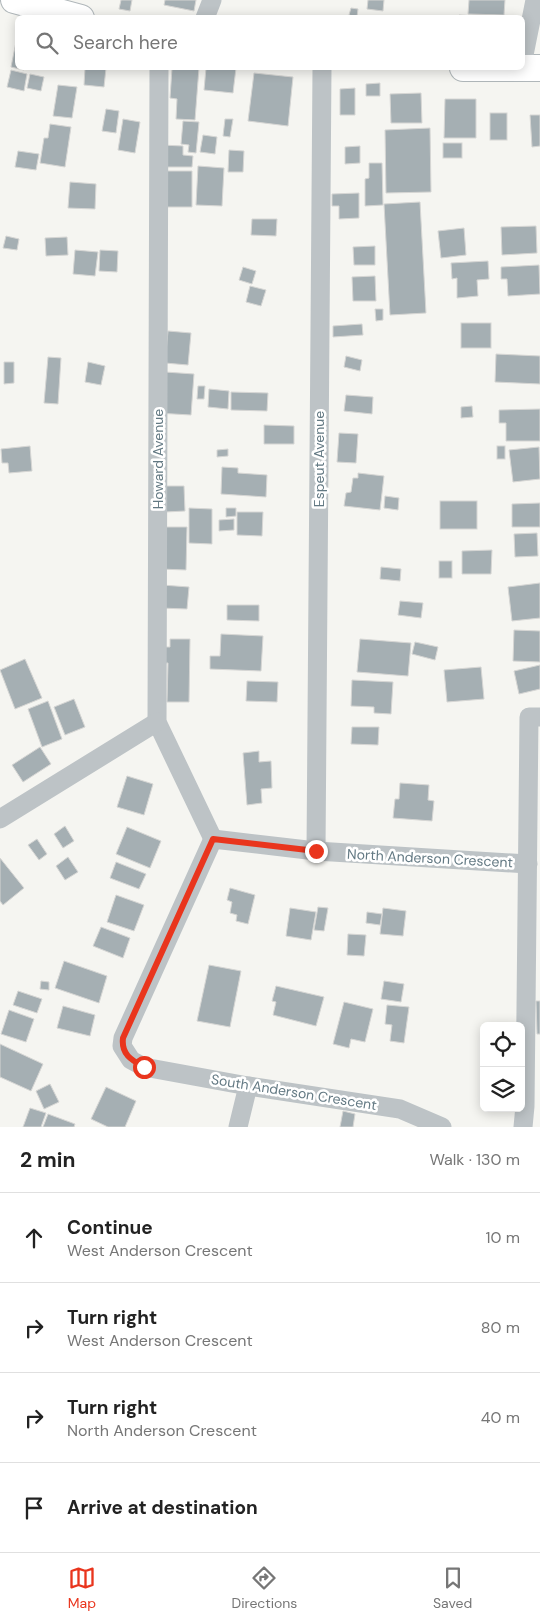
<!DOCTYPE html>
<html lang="en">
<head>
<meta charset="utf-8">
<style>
  :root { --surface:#fff; --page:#f6f6f6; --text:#222; --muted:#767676; --line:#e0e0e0; --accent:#e9351d }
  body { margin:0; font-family:"DM Sans",sans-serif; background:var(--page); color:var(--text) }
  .controls { position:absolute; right:15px; bottom:15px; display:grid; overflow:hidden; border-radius:8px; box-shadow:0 2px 12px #0003 }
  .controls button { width:45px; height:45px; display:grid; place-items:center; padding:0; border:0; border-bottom:1px solid var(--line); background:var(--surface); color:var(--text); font:25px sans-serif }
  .stop { position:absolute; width:15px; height:15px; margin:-11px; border:4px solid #e9351d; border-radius:50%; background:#fff }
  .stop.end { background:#e9351d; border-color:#fff; box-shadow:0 1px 5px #0008 }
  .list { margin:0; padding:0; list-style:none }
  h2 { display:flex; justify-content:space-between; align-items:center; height:65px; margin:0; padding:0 20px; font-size:21px }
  h2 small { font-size:16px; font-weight:400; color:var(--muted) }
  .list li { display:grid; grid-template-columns:32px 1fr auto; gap:15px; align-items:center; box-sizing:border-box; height:90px; padding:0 20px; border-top:1px solid var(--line) }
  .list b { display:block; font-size:19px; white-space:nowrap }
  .list p { margin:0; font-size:16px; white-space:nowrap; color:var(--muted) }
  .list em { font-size:16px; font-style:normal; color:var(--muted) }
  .icon { flex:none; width:28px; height:28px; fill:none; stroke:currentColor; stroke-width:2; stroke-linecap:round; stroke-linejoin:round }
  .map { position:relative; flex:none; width:540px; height:1127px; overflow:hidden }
  .search { position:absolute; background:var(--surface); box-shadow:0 2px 12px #0003; left:15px; right:15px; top:15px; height:55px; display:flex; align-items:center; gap:12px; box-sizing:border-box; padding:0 18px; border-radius:8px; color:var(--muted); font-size:19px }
  .sheet { height:425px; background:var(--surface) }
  nav { display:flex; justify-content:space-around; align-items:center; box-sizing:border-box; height:70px; border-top:1px solid var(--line); background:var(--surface); font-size:14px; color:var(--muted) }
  nav a { display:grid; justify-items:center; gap:2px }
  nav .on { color:var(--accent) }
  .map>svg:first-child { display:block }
</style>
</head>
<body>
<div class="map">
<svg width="540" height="1127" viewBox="0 0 540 1127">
  <rect width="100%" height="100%" fill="#f5f5f1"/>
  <g fill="#a5afb3" stroke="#d6d6d4">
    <path d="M 121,0 L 132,0 L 130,11 L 119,9 Z"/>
    <path d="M 165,0 L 196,0 L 194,11 L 164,5 Z"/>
    <path d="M 368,0 L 384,0 L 383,11 L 367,9 Z"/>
    <path d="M 469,0 L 505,0 L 504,15 L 468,14 Z"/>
    <path d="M 351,8 L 358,9 L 357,17 L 349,15 Z"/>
    <path d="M 459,15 L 501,18 L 459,18 Z"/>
    <path d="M 16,42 L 18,68 L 25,68 L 24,70 L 11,67 Z"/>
    <path d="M 85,68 L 106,68 L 104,87 L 84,85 Z"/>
    <path d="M 172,68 L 199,68 L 195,120 L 176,119 L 177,99 L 170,98 Z"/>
    <path d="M 206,68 L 236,68 L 233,93 L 204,90 Z"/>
    <path d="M 11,70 L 27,74 L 24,91 L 7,87 Z"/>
    <path d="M 254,73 L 293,77 L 288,126 L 248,121 Z"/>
    <path d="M 30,74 L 44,77 L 41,91 L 27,88 Z"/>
    <path d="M 380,83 L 380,96 L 366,96 L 366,84 Z"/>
    <path d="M 58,85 L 77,87 L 72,118 L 53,116 Z"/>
    <path d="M 355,88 L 355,115 L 340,115 L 340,89 Z"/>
    <path d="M 421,93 L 422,123 L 391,123 L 390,94 Z"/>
    <path d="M 445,99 L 476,99 L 476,138 L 444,138 Z"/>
    <path d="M 106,109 L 119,111 L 116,133 L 102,131 Z"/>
    <rect x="490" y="113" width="17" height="27"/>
    <path d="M 530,115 L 540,115 L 540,146 L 532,147 Z"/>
    <path d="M 123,119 L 140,122 L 135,153 L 118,150 Z"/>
    <path d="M 225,119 L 233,119 L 230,137 L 223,136 Z"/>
    <path d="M 183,121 L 199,122 L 196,153 L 188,152 L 189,145 L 181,144 Z"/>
    <path d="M 50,124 L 71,127 L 65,167 L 40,163 L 44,138 L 48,138 Z"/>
    <path d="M 430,128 L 431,192 L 386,193 L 385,130 Z"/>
    <path d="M 203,135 L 217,137 L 215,154 L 200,152 Z"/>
    <rect x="443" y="143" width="19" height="15"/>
    <path d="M 161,145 L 183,146 L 183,155 L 193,156 L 192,167 L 160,167 Z"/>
    <path d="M 360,146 L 360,163 L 345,164 L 345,147 Z"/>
    <path d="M 229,150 L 244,151 L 243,172 L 228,172 Z"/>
    <path d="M 18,151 L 39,154 L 36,170 L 15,167 Z"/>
    <path d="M 369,163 L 382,163 L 383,205 L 365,206 L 365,179 L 369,178 Z"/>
    <path d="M 198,166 L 224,168 L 222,206 L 196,205 Z"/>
    <path d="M 164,171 L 192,171 L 192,207 L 165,207 Z"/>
    <path d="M 70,182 L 96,184 L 95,209 L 68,208 Z"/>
    <path d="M 359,193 L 359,218 L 339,219 L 339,206 L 332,206 L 332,194 Z"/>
    <path d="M 420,202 L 426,313 L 390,315 L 384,204 Z"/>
    <path d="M 252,219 L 277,219 L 276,236 L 251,235 Z"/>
    <path d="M 536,226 L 537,253 L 502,255 L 501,227 Z"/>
    <path d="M 464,228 L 466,255 L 441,258 L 438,231 Z"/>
    <path d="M 6,236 L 19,239 L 17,250 L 3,248 Z"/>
    <path d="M 67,237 L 68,255 L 46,256 L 45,238 Z"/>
    <path d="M 375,246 L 375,265 L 354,265 L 353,247 Z"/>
    <path d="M 75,250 L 98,252 L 95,276 L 73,274 Z"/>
    <path d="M 100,250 L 118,251 L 117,272 L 99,271 Z"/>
    <path d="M 488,261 L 489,279 L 477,280 L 478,296 L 457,298 L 457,278 L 452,279 L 451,263 Z"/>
    <path d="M 539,265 L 540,294 L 508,296 L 507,279 L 501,279 L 501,267 Z"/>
    <path d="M 243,267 L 256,271 L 252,284 L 239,280 Z"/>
    <path d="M 375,276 L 376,301 L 353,301 L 352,277 Z"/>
    <path d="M 250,286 L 266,290 L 261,306 L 246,302 Z"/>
    <path d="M 375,309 L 383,309 L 383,320 L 376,321 Z"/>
    <rect x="461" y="323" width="30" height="25"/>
    <path d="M 362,324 L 363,335 L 333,337 L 333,326 Z"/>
    <path d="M 168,331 L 191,333 L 188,365 L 165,363 Z"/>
    <path d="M 496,354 L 540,356 L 540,384 L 495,382 Z"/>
    <path d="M 346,356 L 362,360 L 360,371 L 344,367 Z"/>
    <path d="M 48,357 L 61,358 L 58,404 L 44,403 Z"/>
    <path d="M 4,362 L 14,362 L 14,383 L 4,384 Z"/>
    <path d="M 88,362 L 105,366 L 101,385 L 85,382 Z"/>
    <path d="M 165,372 L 194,374 L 191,415 L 157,413 Z"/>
    <path d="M 198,386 L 205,386 L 204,399 L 197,399 Z"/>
    <path d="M 209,389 L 229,391 L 228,409 L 208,407 Z"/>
    <path d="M 231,392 L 268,393 L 267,411 L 231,410 Z"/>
    <path d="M 346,395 L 373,397 L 372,414 L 344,411 Z"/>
    <path d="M 472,406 L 473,417 L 461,418 L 461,407 Z"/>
    <path d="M 540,409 L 540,441 L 506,441 L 506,423 L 499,423 L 499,410 Z"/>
    <path d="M 264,425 L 294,426 L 294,444 L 264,444 Z"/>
    <path d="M 339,433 L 358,434 L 356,463 L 337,462 Z"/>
    <path d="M 30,446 L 32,471 L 9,473 L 8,463 L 2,463 L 1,449 Z"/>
    <rect x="497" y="446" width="8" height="13"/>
    <path d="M 539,447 L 540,479 L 513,482 L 509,450 Z"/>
    <path d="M 228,449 L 228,456 L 217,457 L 217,450 Z"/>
    <path d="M 222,467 L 238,468 L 238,473 L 267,475 L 266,497 L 221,494 Z"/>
    <path d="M 358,473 L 384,476 L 380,510 L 344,506 L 346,493 L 351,492 L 353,478 L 358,478 Z"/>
    <path d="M 165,486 L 184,486 L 185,511 L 165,512 Z"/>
    <path d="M 385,496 L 399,498 L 398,510 L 384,508 Z"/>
    <rect x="440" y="501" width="37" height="28"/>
    <path d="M 540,503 L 540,527 L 512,527 L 512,504 Z"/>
    <path d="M 189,508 L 212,509 L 212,544 L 189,543 Z"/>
    <path d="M 226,508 L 236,508 L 236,516 L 226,517 Z"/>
    <path d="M 237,512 L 263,512 L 262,536 L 237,535 Z"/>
    <path d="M 234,519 L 234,530 L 219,531 L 219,520 Z"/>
    <path d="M 160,527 L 187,527 L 186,570 L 160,569 Z"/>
    <path d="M 537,533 L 538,556 L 515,557 L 514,534 Z"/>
    <path d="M 492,550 L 491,574 L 462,574 L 462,551 Z"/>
    <rect x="439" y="561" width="13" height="17"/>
    <path d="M 381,567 L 401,569 L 400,581 L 380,579 Z"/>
    <path d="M 540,583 L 540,618 L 512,621 L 508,587 Z"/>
    <path d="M 162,585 L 189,587 L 187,609 L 160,608 Z"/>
    <path d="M 400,601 L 423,603 L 421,618 L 398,615 Z"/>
    <path d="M 227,605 L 259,605 L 259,621 L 227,620 Z"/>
    <path d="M 514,630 L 540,631 L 540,662 L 513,661 Z"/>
    <path d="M 221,634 L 263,636 L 261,671 L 210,669 L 210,656 L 220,656 Z"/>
    <path d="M 170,639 L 190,639 L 189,702 L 167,702 L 168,663 L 160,663 L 160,647 L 170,647 Z"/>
    <path d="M 360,639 L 411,643 L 408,676 L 357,672 Z"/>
    <path d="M 415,642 L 438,647 L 435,660 L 412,654 Z"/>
    <path d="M 25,659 L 42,698 L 15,709 L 0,670 Z"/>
    <path d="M 540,665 L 540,689 L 519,694 L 514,671 Z"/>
    <path d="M 481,667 L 484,699 L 447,702 L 444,670 Z"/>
    <path d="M 352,680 L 393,682 L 391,714 L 374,713 L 374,707 L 351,706 Z"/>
    <path d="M 247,681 L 278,682 L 277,702 L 246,701 Z"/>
    <path d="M 74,699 L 85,727 L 65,735 L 54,707 Z"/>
    <path d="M 48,701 L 62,739 L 42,747 L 28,709 Z"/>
    <path d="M 352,727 L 379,727 L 378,745 L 351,744 Z"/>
    <path d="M 40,747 L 51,764 L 23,782 L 12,765 Z"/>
    <path d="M 259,751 L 259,762 L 271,761 L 272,788 L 261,789 L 262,803 L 247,805 L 243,753 Z"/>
    <path d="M 127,776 L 153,784 L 144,815 L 117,807 Z"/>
    <path d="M 400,783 L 429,785 L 428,800 L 434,801 L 432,821 L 393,818 L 395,799 L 399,799 Z"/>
    <path d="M 65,826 L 74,841 L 63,848 L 54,834 Z"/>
    <path d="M 127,827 L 161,841 L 150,868 L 116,854 Z"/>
    <path d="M 37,839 L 47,854 L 39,860 L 28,845 Z"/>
    <path d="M 68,857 L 78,872 L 65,880 L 56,866 Z"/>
    <path d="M 0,858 L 24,888 L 3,905 L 0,901 Z"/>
    <path d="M 116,862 L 146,874 L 139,889 L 110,878 Z"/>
    <path d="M 230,888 L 255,895 L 248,924 L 236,921 L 237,915 L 230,913 L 232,902 L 227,900 Z"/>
    <path d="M 116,895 L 144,905 L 134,931 L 107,922 Z"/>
    <path d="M 318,907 L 328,908 L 324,931 L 314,930 Z"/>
    <path d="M 290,908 L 316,912 L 311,940 L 286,936 Z"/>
    <path d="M 383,908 L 406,911 L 403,936 L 380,934 Z"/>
    <path d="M 367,912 L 382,914 L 380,925 L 366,923 Z"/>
    <path d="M 101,927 L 130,938 L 123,958 L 93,946 Z"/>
    <path d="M 348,934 L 366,935 L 364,956 L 347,955 Z"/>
    <path d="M 64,961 L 107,976 L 99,1003 L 55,988 Z"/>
    <path d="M 209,965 L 241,971 L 230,1027 L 197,1021 Z"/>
    <path d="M 41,981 L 49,982 L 49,990 L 40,989 Z"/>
    <path d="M 384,981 L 404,984 L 401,1002 L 381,999 Z"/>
    <path d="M 276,986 L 324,997 L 316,1026 L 273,1015 L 276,1002 L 272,1001 Z"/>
    <path d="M 18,991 L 42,999 L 37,1013 L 13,1005 Z"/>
    <path d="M 536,1001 L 540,1001 L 540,1034 L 537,1034 Z"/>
    <path d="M 344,1002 L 373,1009 L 365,1042 L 351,1039 L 349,1048 L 333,1044 Z"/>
    <path d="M 387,1005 L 409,1007 L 404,1043 L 390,1041 L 392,1025 L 385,1024 Z"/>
    <path d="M 63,1006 L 95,1015 L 90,1036 L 57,1028 Z"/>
    <path d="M 9,1010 L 34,1019 L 26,1042 L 1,1034 Z"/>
    <path d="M 0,1044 L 43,1064 L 31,1091 L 0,1077 Z"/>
    <path d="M 50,1084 L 59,1102 L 44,1109 L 36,1091 Z"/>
    <path d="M 106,1087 L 136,1101 L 125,1127 L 108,1127 L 91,1119 Z"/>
    <path d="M 30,1108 L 46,1113 L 41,1127 L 23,1127 Z"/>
    <path d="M 343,1111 L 355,1114 L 353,1127 L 340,1127 Z"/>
    <path d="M 48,1114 L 75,1124 L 74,1127 L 43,1127 Z"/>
  </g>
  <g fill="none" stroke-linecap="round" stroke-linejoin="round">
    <g stroke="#b0b7ba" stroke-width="28">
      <g id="secondary">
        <path d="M 14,0 L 81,18"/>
        <path d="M 463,68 L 540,68"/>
      </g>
    </g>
    <g stroke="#bdc3c6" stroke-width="19">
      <path d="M 205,18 L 212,0"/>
      <path d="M 522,65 L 535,0"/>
      <path d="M 159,68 L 157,722 L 213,839"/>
      <path d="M 0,819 L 157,722"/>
      <path d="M 213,839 L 123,1038 L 122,1046 L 131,1060 L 144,1067 L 248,1086 L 400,1109 L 442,1127"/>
      <path d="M 213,839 L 316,851 L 528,864"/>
      <path d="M 316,851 L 322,68"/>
      <path d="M 238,1127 L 248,1086"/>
      <path d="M 523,1127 L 525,1106 L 529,717 L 540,717"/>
    </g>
    <use href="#secondary" stroke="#fff" stroke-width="26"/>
  </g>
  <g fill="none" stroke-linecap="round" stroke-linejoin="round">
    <path stroke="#e9351d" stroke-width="6" d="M 144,1067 C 131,1060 121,1054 123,1038 L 213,839 L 316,851"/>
  </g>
  <g text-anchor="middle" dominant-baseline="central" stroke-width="5" stroke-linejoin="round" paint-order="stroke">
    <g font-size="14" fill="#637983" stroke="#fff">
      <text transform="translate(158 459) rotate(-90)">Howard Avenue</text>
      <text transform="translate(319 459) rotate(-90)">Espeut Avenue</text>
      <text transform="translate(430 858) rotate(3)">North Anderson Crescent</text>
      <text transform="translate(294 1092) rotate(9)">South Anderson Crescent</text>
    </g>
  </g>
</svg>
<div class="controls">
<button><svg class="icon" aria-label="locate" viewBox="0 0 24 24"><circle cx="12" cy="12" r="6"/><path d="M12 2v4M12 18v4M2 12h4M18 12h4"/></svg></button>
<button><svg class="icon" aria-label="layers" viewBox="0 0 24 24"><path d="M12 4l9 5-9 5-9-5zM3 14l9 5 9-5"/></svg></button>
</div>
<div class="stop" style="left:144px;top:1067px"></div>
<div class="stop end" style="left:316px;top:851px"></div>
<div class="search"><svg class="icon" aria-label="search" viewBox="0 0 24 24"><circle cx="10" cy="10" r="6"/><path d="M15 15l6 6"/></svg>Search here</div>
</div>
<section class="sheet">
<h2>2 min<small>Walk · 130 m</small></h2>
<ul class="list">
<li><svg class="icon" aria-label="ahead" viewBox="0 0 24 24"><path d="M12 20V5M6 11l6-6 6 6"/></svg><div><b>Continue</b><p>West Anderson Crescent</p></div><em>10 m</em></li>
<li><svg class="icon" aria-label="right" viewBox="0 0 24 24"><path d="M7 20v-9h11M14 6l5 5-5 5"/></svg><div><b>Turn right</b><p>West Anderson Crescent</p></div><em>80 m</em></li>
<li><svg class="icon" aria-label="right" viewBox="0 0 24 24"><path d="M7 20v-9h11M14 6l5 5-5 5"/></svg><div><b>Turn right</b><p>North Anderson Crescent</p></div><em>40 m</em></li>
<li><svg class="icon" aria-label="arrive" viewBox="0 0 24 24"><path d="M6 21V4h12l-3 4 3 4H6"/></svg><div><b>Arrive at destination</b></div></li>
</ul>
</section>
<nav>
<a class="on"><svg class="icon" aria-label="map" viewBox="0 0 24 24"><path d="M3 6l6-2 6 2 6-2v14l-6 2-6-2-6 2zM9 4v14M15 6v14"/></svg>Map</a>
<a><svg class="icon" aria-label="directions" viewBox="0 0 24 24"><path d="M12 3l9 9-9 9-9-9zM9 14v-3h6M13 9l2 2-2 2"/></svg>Directions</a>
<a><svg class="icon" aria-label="saved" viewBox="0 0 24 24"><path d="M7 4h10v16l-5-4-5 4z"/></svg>Saved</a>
</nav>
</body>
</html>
